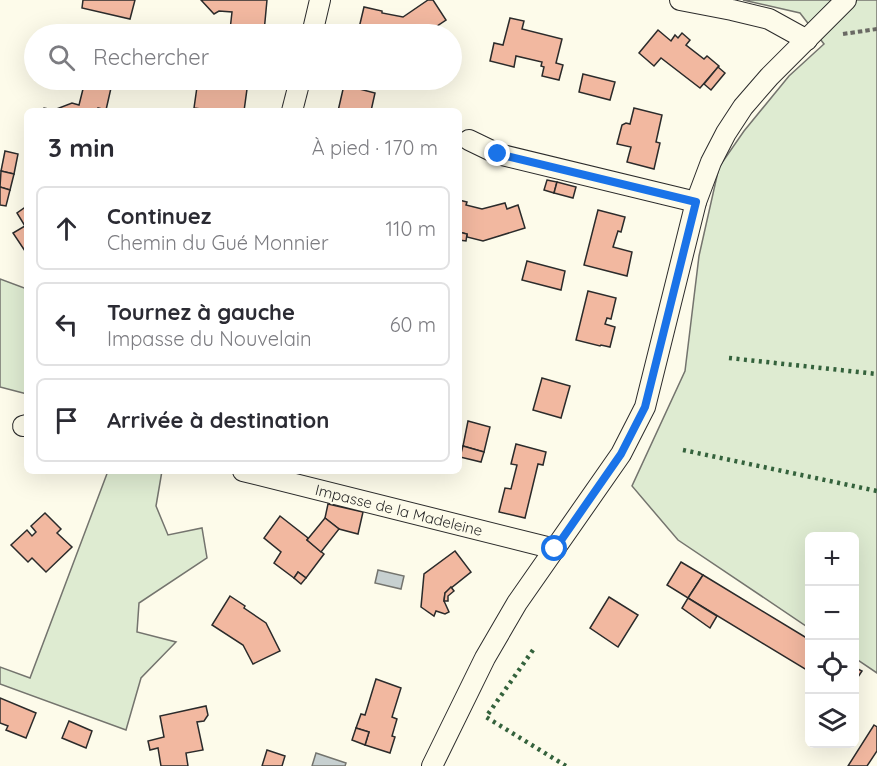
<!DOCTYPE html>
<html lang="fr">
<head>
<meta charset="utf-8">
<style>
  :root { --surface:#fff; --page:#f2f2f3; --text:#2b2b33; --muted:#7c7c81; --line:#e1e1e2 }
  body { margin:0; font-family:Quicksand,sans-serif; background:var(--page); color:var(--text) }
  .controls { position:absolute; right:18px; bottom:18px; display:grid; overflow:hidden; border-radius:9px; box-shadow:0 6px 24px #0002 }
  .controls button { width:54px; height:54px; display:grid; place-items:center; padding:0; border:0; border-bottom:2px solid var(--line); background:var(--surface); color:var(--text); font:30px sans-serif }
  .stop { position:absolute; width:18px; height:18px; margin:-14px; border:4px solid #1a73e8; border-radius:50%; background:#fff }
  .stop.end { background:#1a73e8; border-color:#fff; box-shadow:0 2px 6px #0008 }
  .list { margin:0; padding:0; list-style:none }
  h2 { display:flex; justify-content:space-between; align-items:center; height:78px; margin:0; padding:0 24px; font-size:26px }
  h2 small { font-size:20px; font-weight:400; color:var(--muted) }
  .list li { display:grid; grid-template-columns:39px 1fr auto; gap:18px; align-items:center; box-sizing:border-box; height:84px; margin:0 12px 12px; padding:0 12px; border:2px solid var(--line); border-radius:9px }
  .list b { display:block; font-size:22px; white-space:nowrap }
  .list p { margin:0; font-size:20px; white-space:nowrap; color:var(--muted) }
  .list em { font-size:20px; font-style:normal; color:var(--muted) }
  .icon { flex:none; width:33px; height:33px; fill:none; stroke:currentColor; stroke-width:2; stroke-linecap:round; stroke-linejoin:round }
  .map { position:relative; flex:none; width:877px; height:766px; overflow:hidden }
  .search { position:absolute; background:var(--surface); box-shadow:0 6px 24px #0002; left:24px; top:24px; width:438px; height:66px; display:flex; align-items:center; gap:15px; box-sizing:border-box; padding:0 21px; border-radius:33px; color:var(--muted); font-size:22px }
  .panel { position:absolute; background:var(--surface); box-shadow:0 6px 24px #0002; left:24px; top:108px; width:438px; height:366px; border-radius:9px }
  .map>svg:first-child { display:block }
</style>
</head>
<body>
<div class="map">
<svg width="877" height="766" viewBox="0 0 877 766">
  <rect width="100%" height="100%" fill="#fdfbea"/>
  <g fill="#deebd1" stroke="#74746e" stroke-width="1.5">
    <path d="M 743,0 L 877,0 L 877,673 L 855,658 L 854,536 L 810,536 L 809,628 L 678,540 L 632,486 L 685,371 L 699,256 L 719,167 L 744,131 L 789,76 L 824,44 L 800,13 Z"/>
    <path d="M 0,279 L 27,289 L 27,394 L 0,387 Z"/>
    <path d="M 108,471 L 162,471 L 156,506 L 168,535 L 202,528 L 207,558 L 139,603 L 137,632 L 176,642 L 141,678 L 126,730 L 0,684 L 0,667 L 30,678 Z"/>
  </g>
  <g fill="#c7d0d0" stroke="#74746e" stroke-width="1.5">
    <path d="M 378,570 L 404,576 L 401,589 L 375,583 Z"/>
    <path d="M 316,753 L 346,763 L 345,766 L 312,766 Z"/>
  </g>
  <g fill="#f2b8a0" stroke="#2b2b2b" stroke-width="1.5">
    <path d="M 83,0 L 135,0 L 130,19 L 82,8 Z"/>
    <path d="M 201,0 L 267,0 L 264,32 L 230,30 L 232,12 L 219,11 L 214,14 Z"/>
    <path d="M 428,0 L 433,0 L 446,20 L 425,34 L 422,32 L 419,34 L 378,34 L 379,32 L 359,28 L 364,7 L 382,11 L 382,13 L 403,17 Z"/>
    <path d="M 510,18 L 524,21 L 522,29 L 562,39 L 556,63 L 563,65 L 559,80 L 542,76 L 544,67 L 541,66 L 542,62 L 516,56 L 514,67 L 490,61 L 494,43 L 503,45 Z"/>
    <path d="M 658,30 L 671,41 L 675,35 L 678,38 L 682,33 L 690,40 L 686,45 L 704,59 L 707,56 L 719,66 L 700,88 L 661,58 L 654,66 L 639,53 Z"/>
    <path d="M 718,67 L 725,73 L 711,90 L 704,84 Z"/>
    <path d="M 583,74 L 615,82 L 610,100 L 579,92 Z"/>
    <path d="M 198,80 L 225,80 L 224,85 L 247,89 L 244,111 L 215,111 L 194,108 Z"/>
    <path d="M 85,81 L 111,88 L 106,110 L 98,108 L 97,111 L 43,111 L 44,108 L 54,110 L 72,103 L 79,105 Z"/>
    <path d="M 344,85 L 375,93 L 371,111 L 338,111 Z"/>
    <path d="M 634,108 L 662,115 L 656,142 L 660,143 L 654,169 L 627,162 L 631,147 L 617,144 L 622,125 L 626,123 L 630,124 Z"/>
    <path d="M 5,151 L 18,154 L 14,174 L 1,171 Z"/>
    <path d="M 1,171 L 14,174 L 10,190 L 0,187 Z"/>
    <path d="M 547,180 L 557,182 L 554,193 L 544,190 Z"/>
    <path d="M 557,182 L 576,187 L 573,198 L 554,193 Z"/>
    <path d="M 0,187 L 10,190 L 6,206 L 0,205 Z"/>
    <path d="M 459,200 L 467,202 L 466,205 L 482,209 L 505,203 L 507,209 L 518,205 L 525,228 L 483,241 L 467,237 L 467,234 L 459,232 Z"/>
    <path d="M 27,206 L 27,250 L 25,251 L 13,233 L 25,226 L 17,213 Z"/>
    <path d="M 598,210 L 625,217 L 621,232 L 618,231 L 613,247 L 632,252 L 627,276 L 584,265 Z"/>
    <path d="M 459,232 L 467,234 L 466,241 L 459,240 Z"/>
    <path d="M 527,261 L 565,271 L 561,290 L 522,280 Z"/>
    <path d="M 588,291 L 616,298 L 611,319 L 607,318 L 605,324 L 615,327 L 610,347 L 601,345 L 600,346 L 576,340 Z"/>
    <path d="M 542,378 L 570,386 L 561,418 L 533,410 Z"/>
    <path d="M 468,421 L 490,427 L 484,452 L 463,446 Z"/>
    <path d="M 516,444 L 546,452 L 543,465 L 538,464 L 525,518 L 499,512 L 505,488 L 511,489 L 517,465 L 511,464 Z"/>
    <path d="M 463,446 L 484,452 L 481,462 L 460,457 Z"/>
    <path d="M 328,504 L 363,512 L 358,534 L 339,529 L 325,518 Z"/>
    <path d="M 45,513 L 61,529 L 57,533 L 72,547 L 46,572 L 32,558 L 28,562 L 11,545 L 27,530 L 32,536 L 36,532 L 31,526 Z"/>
    <path d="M 280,516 L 308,538 L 307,540 L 324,554 L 306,578 L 298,572 L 294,578 L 274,563 L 281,552 L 264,538 Z"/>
    <path d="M 325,518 L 339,529 L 321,552 L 307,540 Z"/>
    <path d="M 455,551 L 471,572 L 445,593 L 444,601 L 449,612 L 445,614 L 436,611 L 434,616 L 421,607 L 424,574 Z"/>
    <path d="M 681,562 L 703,575 L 688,598 L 667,585 Z"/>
    <path d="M 298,572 L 306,578 L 301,584 L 294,578 Z"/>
    <path d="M 703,575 L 810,640 L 810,672 L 688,598 Z"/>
    <path d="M 451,587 L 454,591 L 448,596 L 448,601 L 444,601 L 445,593 Z"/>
    <path d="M 230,596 L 245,606 L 244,608 L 266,623 L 280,651 L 253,664 L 243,645 L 212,625 Z"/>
    <path d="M 609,597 L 638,615 L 618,647 L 590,628 Z"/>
    <path d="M 688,598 L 717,616 L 710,628 L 682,608 Z"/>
    <path d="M 854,667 L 862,671 L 854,683 Z"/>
    <path d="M 376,679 L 401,688 L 392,717 L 397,719 L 392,736 L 395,737 L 390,753 L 365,745 L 369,732 L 356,728 L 361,714 L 365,715 Z"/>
    <path d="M 0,698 L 36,713 L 26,738 L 6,730 L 8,726 L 0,723 Z"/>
    <path d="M 206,706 L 208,715 L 204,721 L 197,722 L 203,750 L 186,753 L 188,766 L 161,766 L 158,748 L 150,750 L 148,741 L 164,737 L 160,716 Z"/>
    <path d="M 69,721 L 92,731 L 86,748 L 62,738 Z"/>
    <path d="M 874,725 L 877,727 L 877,751 L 867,766 L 848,766 Z"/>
    <path d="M 356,728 L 369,732 L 365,745 L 352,740 Z"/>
    <path d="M 267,750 L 285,756 L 282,766 L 262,766 Z"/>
  </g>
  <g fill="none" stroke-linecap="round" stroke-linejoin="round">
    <g stroke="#2b2b2b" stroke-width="22">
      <g id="minor">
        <path d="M 680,0 L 732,10 L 769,19 L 807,40"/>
        <path d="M 312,34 L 320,0"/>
        <path d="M 292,111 L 300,80"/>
        <path d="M 469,140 L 498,154 L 696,202"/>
        <path d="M 23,426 L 27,425"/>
        <path d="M 243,471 L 555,549"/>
        <path d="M 432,766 L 485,658 L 517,603 L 621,454 L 645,407 L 696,202 L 711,162 L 726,133 L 743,107 L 769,77 L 846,0"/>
      </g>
    </g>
    <path stroke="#6a6964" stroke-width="4" stroke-dasharray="4.5 3" stroke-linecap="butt" d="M 843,34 L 877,29"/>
    <use href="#minor" stroke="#fdfbea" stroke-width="20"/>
    <g stroke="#34623c" stroke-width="4.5" stroke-dasharray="3 4.5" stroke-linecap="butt">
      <path d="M 729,358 L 877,374"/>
      <path d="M 683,450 L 877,491"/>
      <path d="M 533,650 L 486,717 L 566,766"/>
    </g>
  </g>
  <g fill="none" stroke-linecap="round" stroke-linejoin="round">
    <path stroke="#1a73e8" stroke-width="8" d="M 498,154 L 696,202 L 645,407 L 621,454 L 555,549"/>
  </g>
  <g text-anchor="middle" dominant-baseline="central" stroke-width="4.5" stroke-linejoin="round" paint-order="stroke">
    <g font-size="15" fill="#2b2b2b" stroke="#fdfbea">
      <text transform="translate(399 510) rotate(14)">Impasse de la Madeleine</text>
    </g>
  </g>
</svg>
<div class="controls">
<button>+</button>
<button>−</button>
<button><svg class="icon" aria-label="locate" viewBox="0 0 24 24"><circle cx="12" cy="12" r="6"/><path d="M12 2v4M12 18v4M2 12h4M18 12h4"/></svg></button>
<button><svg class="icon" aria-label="layers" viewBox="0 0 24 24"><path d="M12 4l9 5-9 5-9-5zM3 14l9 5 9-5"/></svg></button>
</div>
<div class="stop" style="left:555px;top:549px"></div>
<div class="stop end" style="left:498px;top:154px"></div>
<div class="search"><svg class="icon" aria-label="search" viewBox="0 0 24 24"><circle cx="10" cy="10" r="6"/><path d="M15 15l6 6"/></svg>Rechercher</div>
<section class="panel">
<h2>3 min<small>À pied · 170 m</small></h2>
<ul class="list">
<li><svg class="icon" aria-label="ahead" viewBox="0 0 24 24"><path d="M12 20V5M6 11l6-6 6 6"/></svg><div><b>Continuez</b><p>Chemin du Gué Monnier</p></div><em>110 m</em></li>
<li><svg class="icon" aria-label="left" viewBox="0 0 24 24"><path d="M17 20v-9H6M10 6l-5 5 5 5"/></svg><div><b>Tournez à gauche</b><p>Impasse du Nouvelain</p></div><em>60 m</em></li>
<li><svg class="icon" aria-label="arrive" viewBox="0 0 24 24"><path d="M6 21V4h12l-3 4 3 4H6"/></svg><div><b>Arrivée à destination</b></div></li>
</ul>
</section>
</div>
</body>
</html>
